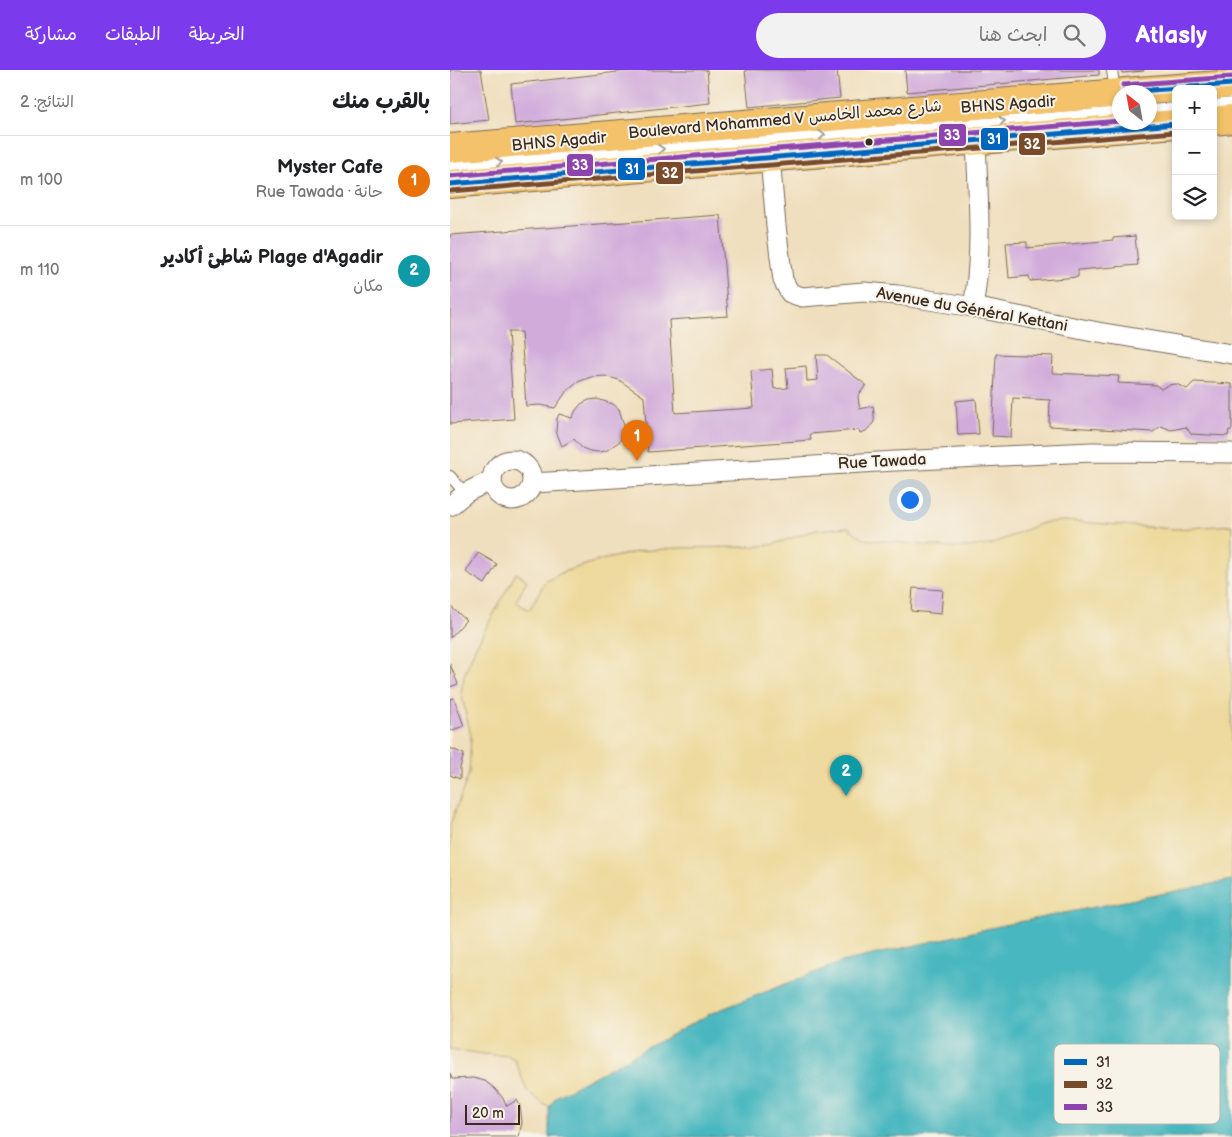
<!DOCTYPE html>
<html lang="ar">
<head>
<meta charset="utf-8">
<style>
  :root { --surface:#fff; --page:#f2f2f2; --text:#202124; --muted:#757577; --line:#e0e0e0; --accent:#7c3aed }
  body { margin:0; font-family:"Balsamiq Sans","Playpen Sans Arabic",sans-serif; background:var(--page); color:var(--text); direction:rtl }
  .controls { position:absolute; right:15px; top:15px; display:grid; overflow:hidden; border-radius:8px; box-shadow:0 2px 8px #0003 }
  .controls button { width:45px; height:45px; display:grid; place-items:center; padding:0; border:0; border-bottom:1px solid var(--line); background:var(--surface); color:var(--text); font:25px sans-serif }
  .compass { position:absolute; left:662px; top:15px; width:45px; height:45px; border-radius:50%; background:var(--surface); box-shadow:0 2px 8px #0003; rotate:329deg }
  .scale { position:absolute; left:15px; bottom:12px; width:55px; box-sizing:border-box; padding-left:5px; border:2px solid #3b2a1e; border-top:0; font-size:14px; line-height:18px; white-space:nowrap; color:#3b2a1e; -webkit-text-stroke:4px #f7f3e8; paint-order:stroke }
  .you { position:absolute; left:459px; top:429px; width:18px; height:18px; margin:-12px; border:4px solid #fff; border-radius:50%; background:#1a73e8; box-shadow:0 0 0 8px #1a73e833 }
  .badge { display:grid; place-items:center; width:32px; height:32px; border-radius:50%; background:var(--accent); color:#fff; font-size:16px; font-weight:700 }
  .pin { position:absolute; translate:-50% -41px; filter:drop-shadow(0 1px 2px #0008) }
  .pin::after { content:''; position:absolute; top:26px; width:18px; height:15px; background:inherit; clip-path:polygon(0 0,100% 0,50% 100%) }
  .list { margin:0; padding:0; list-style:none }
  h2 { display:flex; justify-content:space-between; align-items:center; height:65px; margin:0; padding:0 20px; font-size:21px }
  h2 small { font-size:16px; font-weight:400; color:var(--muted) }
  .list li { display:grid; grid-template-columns:32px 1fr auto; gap:15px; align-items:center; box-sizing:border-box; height:90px; padding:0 20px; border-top:1px solid var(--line) }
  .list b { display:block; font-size:19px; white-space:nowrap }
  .list p { margin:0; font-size:16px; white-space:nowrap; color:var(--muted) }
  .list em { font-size:16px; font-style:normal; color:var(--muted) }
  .icon { flex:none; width:28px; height:28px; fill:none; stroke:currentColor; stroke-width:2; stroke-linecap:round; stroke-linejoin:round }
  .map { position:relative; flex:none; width:782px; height:1067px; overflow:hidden; direction:ltr }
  header { display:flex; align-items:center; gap:30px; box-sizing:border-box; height:70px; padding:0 25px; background:var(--accent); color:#fff }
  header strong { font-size:24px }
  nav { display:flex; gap:28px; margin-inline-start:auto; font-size:18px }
  .search { width:350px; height:45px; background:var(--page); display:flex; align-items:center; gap:12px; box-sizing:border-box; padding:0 18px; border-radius:28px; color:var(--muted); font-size:19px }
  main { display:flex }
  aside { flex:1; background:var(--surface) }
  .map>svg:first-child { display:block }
</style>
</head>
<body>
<header>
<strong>Atlasly</strong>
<div class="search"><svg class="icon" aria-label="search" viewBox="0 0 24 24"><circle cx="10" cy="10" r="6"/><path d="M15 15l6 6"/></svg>ابحث هنا</div>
<nav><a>الخريطة</a><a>الطبقات</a><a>مشاركة</a></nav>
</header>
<main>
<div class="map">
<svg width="782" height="1067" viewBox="0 0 782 1067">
  <rect width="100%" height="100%" fill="#f7f3e8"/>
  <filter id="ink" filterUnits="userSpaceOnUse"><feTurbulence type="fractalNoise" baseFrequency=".02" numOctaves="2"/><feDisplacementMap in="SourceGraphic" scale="10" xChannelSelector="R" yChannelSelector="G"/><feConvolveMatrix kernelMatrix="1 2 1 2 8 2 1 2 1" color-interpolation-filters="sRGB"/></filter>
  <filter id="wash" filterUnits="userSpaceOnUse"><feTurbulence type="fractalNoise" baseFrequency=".0096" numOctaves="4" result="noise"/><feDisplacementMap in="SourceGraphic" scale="20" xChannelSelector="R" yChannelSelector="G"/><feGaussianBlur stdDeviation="1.12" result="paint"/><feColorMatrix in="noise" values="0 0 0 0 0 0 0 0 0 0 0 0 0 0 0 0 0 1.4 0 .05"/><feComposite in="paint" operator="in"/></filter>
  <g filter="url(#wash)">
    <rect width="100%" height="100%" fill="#f0dfbe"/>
    <path fill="#eeda9e" stroke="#94825e" d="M 614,451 L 725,459 L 782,455 L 782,810 L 554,855 L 392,892 L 262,943 L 106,1027 L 99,1038 L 77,1021 L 65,990 L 59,986 L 33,984 L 0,979 L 0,755 L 19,703 L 21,666 L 11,623 L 14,606 L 25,578 L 66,503 L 77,510 L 66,532 L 79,540 L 95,512 L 113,502 L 151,490 L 191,481 L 227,478 L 297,477 L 321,475 L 366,460 L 398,457 L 413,469 L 503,478 L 540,475 L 592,453 Z"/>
    <path fill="#48b7c0" stroke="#42706f" d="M 782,810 L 782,1067 L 99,1067 L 99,1038 L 106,1027 L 262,943 L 392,892 L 554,855 Z"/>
    <g id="blocks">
      <g fill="#d1acdb">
        <path d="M 0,0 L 31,0 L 39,50 L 0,54 Z"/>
        <path d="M 186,0 L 257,0 L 260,33 L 65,54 L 61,14 Z"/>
        <path d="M 295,0 L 387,0 L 390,28 L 299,37 Z"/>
        <path d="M 455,0 L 649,0 L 649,5 L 457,22 Z"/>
        <path d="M 672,0 L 694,0 L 694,1 L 672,3 Z"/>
        <path d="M 270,145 L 278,246 L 219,250 L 225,343 L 304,338 L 301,301 L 322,299 L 324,319 L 338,318 L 336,298 L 356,296 L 357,311 L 368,310 L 366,285 L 377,285 L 416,315 L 408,326 L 409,335 L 410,339 L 423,336 L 424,344 L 424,352 L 416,361 L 410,363 L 409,360 L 360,364 L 361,370 L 198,382 L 194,327 L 169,310 L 155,306 L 141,307 L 128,312 L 116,322 L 105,338 L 90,335 L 76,336 L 71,262 L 58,262 L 64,349 L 0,354 L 0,165 Z"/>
        <path d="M 685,166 L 688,195 L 628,200 L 628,207 L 580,211 L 579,206 L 559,208 L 556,173 L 577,172 L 577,178 L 663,170 L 663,168 Z"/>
        <path d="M 546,284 L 603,286 L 602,303 L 669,306 L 668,313 L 706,315 L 711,319 L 718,315 L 726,314 L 737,319 L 744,312 L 782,314 L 782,360 L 779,360 L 778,366 L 741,364 L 736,357 L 721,360 L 711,356 L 703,362 L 599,356 L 600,330 L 563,328 L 561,367 L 542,366 Z"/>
        <path d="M 147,329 L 163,334 L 169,339 L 174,355 L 173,363 L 170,371 L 156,381 L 148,382 L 140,381 L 132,378 L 124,369 L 112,376 L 106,361 L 107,349 L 109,344 L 122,348 L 126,340 L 131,334 L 139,330 Z"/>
        <path d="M 526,329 L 529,364 L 508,365 L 506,331 Z"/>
        <path d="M 28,483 L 47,494 L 35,514 L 16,502 Z"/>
        <path d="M 463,518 L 493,520 L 491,544 L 461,541 Z"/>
        <path d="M 0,536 L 16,550 L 0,568 Z"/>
        <path d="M 0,594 L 8,614 L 0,617 Z"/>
        <path d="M 4,628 L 14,656 L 0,661 L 0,629 Z"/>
        <path d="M 0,678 L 14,684 L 10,698 L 10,709 L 0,705 Z"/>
        <path d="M 0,1003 L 2,1009 L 23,1008 L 35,1011 L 44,1018 L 52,1027 L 57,1036 L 67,1030 L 70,1036 L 72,1052 L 69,1067 L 0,1067 Z"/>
      </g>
    </g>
  </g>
  <g filter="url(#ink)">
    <use href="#blocks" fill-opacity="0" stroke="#7a6956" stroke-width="1"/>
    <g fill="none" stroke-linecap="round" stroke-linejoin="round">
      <g stroke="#7a6956" stroke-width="12">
        <g id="lane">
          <path d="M 662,0 L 665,22"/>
          <path d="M 763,35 L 782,33"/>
          <path d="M 700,40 L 726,38"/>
          <path d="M 0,96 L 670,42"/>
          <path d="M 0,406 L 15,423"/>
        </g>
      </g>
      <g stroke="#7a6956" stroke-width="21">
        <g id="street">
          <path d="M 320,87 L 326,156 L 333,210 L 340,223 L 352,227 L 414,222 L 448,225 L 523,237 L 648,262 L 782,284"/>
          <path d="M 523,237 C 533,182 528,126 526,71"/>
          <circle cx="62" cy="410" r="20"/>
          <path d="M 83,413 L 445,391 L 642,382 L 782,383"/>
          <path d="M 0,436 L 17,422 L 42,410"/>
        </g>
      </g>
      <g stroke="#7a6956" stroke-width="30">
        <g id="primary">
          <path d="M 674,22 L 782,14"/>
          <path d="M 763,51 L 782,49"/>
          <path d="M 0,78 L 670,23"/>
          <path d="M 0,114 L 726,54"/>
        </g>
      </g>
      <use href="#lane" stroke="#fff" stroke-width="10"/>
      <use href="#street" stroke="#fff" stroke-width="19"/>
      <use href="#primary" stroke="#f3c26a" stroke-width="28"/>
      <g stroke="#f7f3e8" stroke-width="9">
        <g id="bus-1">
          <path d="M 674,22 L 782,14"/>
          <path d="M 0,114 L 726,54"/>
        </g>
      </g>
      <g stroke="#f7f3e8" stroke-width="9">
        <path id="bus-2" d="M 1,121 L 726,62"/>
      </g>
      <g stroke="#f7f3e8" stroke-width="9">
        <g id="bus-3">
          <path d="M 673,15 L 781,7"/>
          <path d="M 0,106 L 670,51"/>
        </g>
      </g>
      <use href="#bus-1" stroke="#0065bd" stroke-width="5"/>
      <use href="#bus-2" stroke="#7a4b2a" stroke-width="5"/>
      <use href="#bus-3" stroke="#8e44ad" stroke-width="5"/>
    </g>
    <defs><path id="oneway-chevron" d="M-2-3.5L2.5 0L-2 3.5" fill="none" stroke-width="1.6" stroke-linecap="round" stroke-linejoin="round" transform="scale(1.25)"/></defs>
    <g stroke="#a79f9a">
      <use href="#oneway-chevron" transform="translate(552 51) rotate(-4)"/>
      <use href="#oneway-chevron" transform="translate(372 65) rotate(-5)"/>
      <use href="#oneway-chevron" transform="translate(211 79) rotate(-5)"/>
      <use href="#oneway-chevron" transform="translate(49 92) rotate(-5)"/>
    </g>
  </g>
  <circle fill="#3b2a1e" stroke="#f7f3e8" stroke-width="2" cx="419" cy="72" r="4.5"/>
  <g text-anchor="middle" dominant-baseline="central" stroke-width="4" stroke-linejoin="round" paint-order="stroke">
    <g font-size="16" fill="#3b2a1e" stroke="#f7f3e8">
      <text transform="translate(558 35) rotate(-4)">BHNS Agadir</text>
      <text transform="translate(335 50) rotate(-5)">Boulevard Mohammed V شارع محمد الخامس</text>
      <text transform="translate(109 72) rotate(-5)">BHNS Agadir</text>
      <text transform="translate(522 240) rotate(10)">Avenue du Général Kettani</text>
      <text transform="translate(432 392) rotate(-3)">Rue Tawada</text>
    </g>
  </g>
  <rect x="604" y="974" width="166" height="80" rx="8" fill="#f7f3e8" stroke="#bfb7ab" stroke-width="1"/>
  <rect x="614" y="989" width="23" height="6" fill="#0065bd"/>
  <rect x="614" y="1011" width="23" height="7" fill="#7a4b2a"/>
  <rect x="614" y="1034" width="23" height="6" fill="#8e44ad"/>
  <g font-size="14" fill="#3b2a1e">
    <text x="646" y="997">31</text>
    <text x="646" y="1019">32</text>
    <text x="646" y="1042">33</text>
  </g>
  <g stroke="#f7f3e8" stroke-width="2">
    <rect x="488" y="53" width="29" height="24" rx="5" fill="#8e44ad"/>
    <rect x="530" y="57" width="29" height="24" rx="5" fill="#0065bd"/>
    <rect x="568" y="62" width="28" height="24" rx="5" fill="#7a4b2a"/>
    <rect x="116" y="83" width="28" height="24" rx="5" fill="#8e44ad"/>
    <rect x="167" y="87" width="29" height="24" rx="5" fill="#0065bd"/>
    <rect x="205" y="91" width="29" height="24" rx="5" fill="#7a4b2a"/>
  </g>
  <g font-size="14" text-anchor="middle" font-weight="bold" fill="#fff">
    <text x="502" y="70">33</text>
    <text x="544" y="74">31</text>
    <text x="582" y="79">32</text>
    <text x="130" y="100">33</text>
    <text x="182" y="104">31</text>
    <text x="220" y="108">32</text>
  </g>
</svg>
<div class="controls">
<button>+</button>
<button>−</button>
<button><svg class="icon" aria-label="layers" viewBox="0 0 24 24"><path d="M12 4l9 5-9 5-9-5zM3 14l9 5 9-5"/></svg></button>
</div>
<svg class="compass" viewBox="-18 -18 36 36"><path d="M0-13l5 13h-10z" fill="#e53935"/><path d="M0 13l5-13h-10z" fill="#757577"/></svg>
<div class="scale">20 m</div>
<div class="you"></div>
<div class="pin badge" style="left:187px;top:391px;background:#e8710a">1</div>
<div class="pin badge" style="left:396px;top:726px;background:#0f9aa8">2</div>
</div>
<aside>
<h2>بالقرب منك<small>النتائج: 2</small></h2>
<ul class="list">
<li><span class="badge" style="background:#e8710a">1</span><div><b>Myster Cafe</b><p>حانة · Rue Tawada</p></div><em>100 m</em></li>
<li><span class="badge" style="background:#0f9aa8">2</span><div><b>Plage d'Agadir شاطئ أكادير</b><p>مكان</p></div><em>110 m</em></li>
</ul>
</aside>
</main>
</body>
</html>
